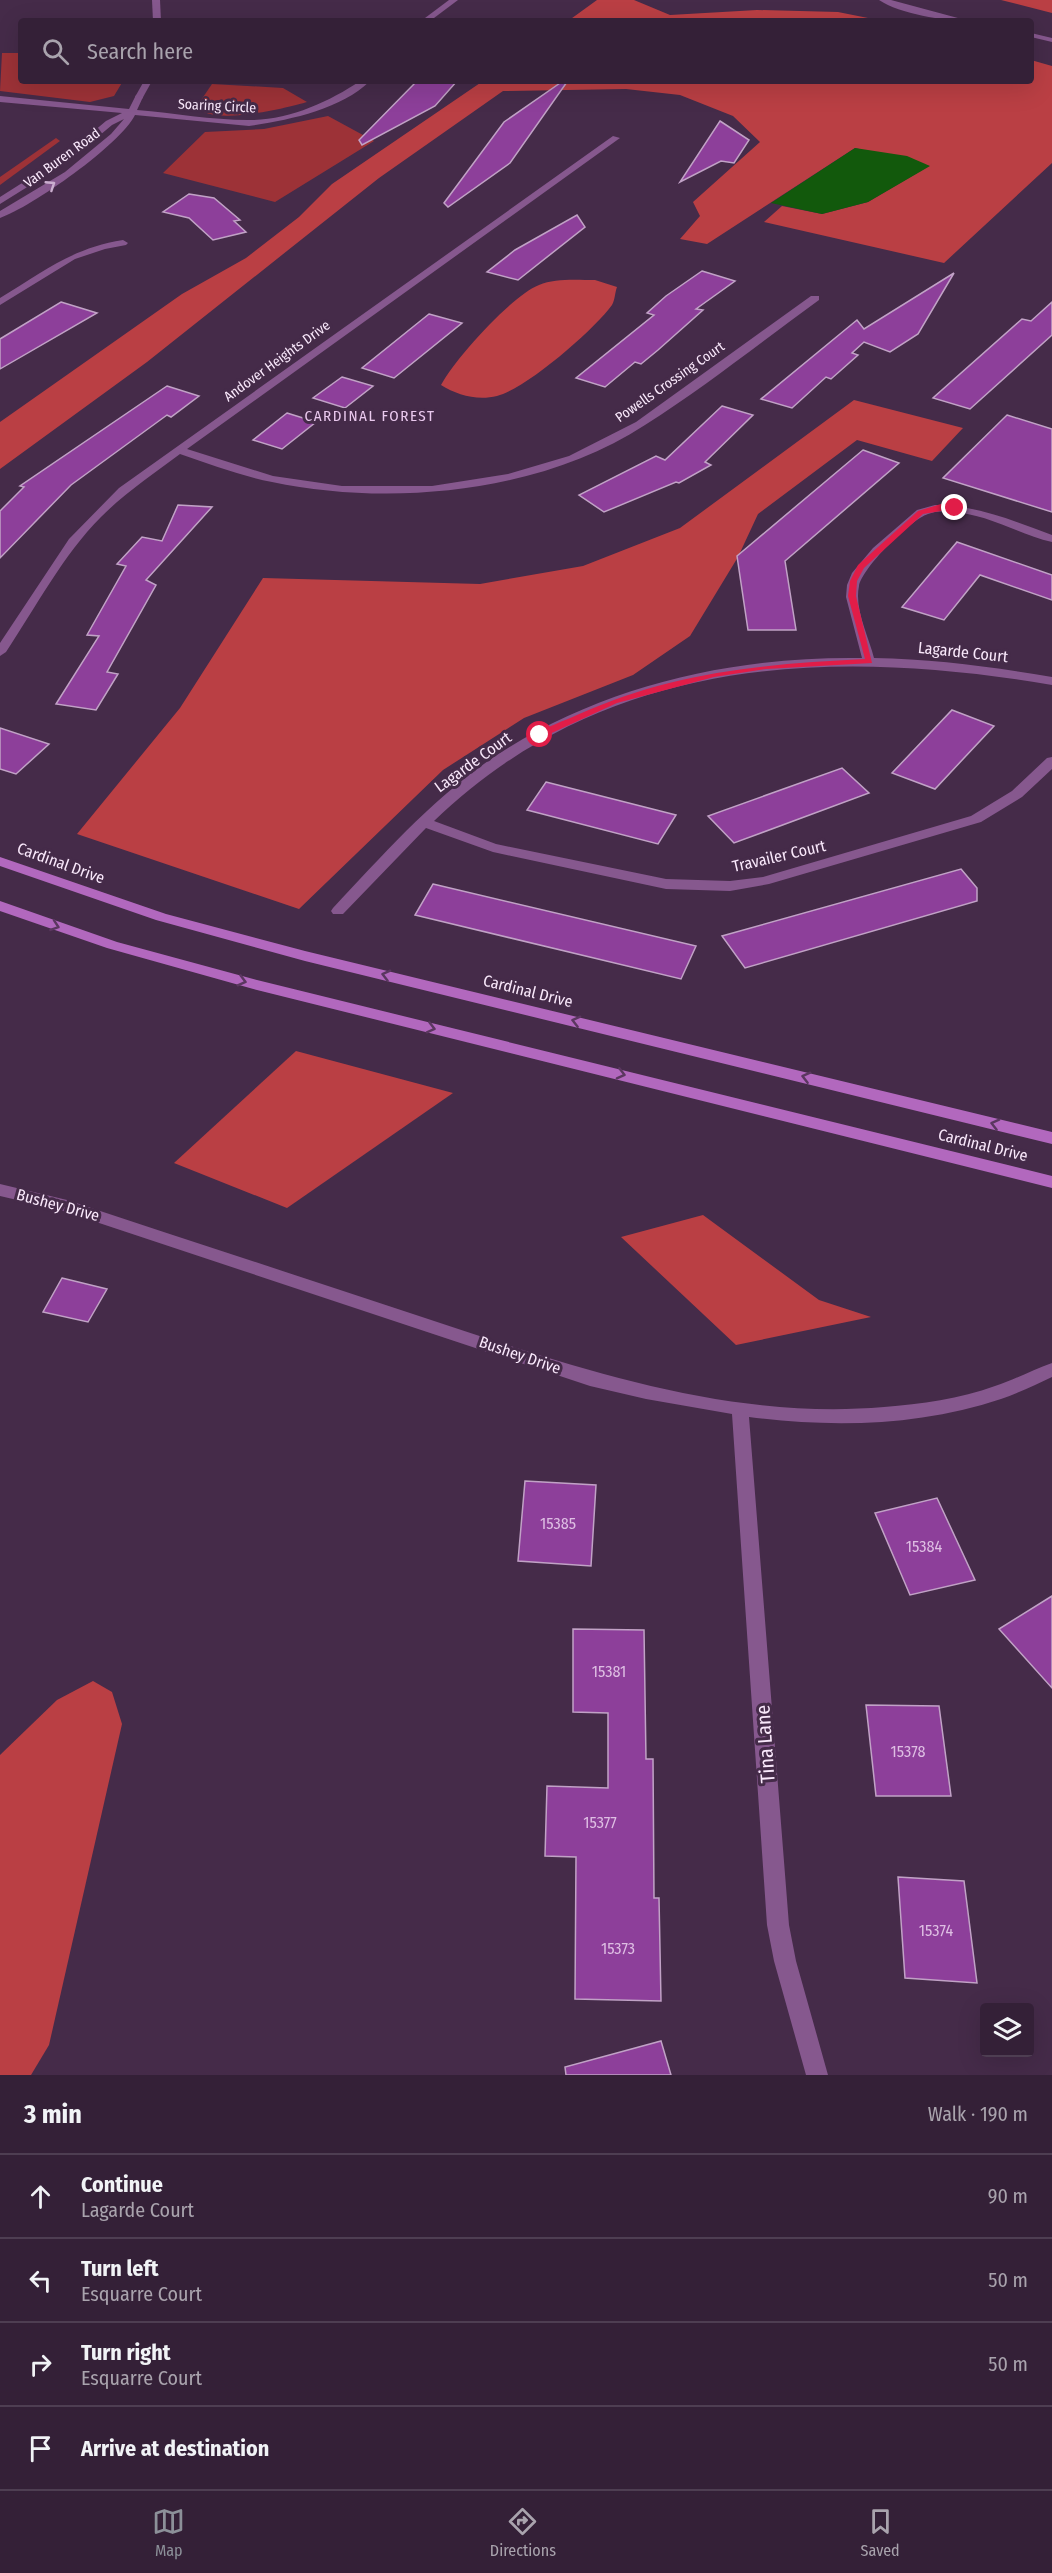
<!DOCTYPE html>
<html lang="en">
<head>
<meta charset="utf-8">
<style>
  :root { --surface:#342037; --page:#3f2d42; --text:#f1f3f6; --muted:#a9a3ad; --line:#4e3e52; --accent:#8c9099 }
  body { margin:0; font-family:"Fira Sans Condensed",sans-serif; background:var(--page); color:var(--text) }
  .controls { position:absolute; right:18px; bottom:18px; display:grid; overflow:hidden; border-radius:6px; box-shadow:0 6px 24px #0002 }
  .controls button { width:54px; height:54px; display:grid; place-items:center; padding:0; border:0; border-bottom:2px solid var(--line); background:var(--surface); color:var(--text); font:30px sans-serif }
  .stop { position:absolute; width:18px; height:18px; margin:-14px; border:4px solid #e11d48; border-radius:50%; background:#fff }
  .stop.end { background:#e11d48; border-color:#fff; box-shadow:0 2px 6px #0008 }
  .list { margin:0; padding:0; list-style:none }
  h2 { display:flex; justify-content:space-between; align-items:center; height:78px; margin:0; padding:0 24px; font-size:26px }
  h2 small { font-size:20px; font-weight:400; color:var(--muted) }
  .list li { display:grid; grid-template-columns:39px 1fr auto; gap:18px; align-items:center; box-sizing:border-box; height:84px; padding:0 24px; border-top:2px solid var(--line) }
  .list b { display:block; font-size:22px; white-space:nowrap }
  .list p { margin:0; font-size:20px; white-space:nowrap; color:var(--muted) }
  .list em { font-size:20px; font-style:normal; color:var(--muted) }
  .icon { flex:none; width:33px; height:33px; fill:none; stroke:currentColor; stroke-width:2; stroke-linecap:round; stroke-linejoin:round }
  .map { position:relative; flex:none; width:1052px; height:2075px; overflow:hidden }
  .search { position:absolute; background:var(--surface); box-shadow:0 6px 24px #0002; left:18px; right:18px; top:18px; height:66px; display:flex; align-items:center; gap:15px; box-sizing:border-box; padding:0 21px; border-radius:6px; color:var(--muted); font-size:22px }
  .sheet { height:414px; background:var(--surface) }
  nav { display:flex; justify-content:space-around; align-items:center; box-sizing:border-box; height:84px; border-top:2px solid var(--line); background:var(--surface); font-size:16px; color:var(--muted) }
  nav a { display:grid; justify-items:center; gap:3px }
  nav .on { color:var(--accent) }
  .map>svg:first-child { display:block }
</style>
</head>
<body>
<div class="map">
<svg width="1052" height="2075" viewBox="0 0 1052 2075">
  <rect width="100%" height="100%" fill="#452b49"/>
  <g fill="#9d3237">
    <path d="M 2,53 L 21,53 L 21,81 L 123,81 L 114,96 L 90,102 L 0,91 Z"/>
    <path d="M 212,84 L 283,88 L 307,102 C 287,108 209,127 197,106 Z"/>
    <path d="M 328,116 L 374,141 L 275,202 L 163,173 L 205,132 L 264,129 Z"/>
    <path d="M 56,138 L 60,141 L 0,185 L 0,177 Z"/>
  </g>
  <g fill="#ba3f44">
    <path d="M 597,0 L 634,0 L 670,15 L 757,10 L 838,12 L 883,21 L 568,21 Z"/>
    <path d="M 1001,0 L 1052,0 L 1052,13 Z"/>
    <path d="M 1031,60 L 1052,66 L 1052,163 L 944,263 L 764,222 L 782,206 L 822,214 L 868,202 L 929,166 L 855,148 L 707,244 L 680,239 L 700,216 L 693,202 L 760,142 L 733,116 L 680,95 L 626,89 L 503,91 L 379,178 L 147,362 L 0,469 L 0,422 L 182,294 L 246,258 L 299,217 L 332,184 L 483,81 L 1031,81 Z"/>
    <path d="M 595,280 L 617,287 C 615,292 615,300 612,305 C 595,329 526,389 497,396 C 477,401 457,395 441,385 C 455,359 511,296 539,285 C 555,278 577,280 595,280 Z"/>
    <path d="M 854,400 L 963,428 L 932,461 L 857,440 L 758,514 L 738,557 L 690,636 L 633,675 L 524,718 L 443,770 L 299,909 L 77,834 L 180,708 L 263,578 L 480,584 L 583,566 L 680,528 Z"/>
    <path d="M 296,1051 L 453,1093 L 287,1208 L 174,1163 Z"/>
    <path d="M 703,1215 L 819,1300 L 871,1317 L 736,1345 L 621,1237 Z"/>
    <path d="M 93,1681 L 112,1692 L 122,1724 L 49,2045 L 31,2075 L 0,2075 L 0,1755 L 57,1700 Z"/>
  </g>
  <path fill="#12590c" d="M 855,148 L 907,156 L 930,166 L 868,202 L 822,214 L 771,203 Z"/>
  <g fill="#8d3f9a" stroke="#c1a2c6" stroke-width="1.5">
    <path d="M 417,81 L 457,81 L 435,106 L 362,145 L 359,140 Z"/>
    <path d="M 563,81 L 567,82 L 510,163 L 448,207 L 444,203 L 504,122 Z"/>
    <path d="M 720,121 L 749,140 L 734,163 L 721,161 L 680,182 Z"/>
    <path d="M 189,194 L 214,198 L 240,220 L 234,221 L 246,232 L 213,240 L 189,218 L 163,212 Z"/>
    <path d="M 577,215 L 585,227 L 518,280 L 487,272 L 515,250 Z"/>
    <path d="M 702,271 L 735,281 L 696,309 L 703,310 L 658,350 L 641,364 L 635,362 L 605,387 L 576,378 L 654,315 L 647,313 L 666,296 Z"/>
    <path d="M 954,273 L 918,334 L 890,352 L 864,342 L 852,353 L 858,355 L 831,379 L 826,377 L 792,408 L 761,399 L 857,320 L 864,329 Z"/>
    <path d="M 61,302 L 97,313 L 0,369 L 0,339 Z"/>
    <path d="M 1052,302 L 1052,335 L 970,409 L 933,398 L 1022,319 L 1031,321 Z"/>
    <path d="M 429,314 L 462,323 L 394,378 L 362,368 Z"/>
    <path d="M 342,377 L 373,386 L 345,408 L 313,398 Z"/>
    <path d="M 167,386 L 199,396 L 171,417 L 167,415 L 71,485 L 0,558 L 0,511 L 24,487 L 20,486 Z"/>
    <path d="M 722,406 L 753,415 L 705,462 L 711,465 L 679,483 L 676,482 L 604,512 L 579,495 L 656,456 L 665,460 Z"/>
    <path d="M 287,413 L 316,422 L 282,449 L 253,440 Z"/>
    <path d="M 1007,415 L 1052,429 L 1052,512 L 943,478 Z"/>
    <path d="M 863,450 L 899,463 L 785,561 L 796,630 L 748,630 L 737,556 Z"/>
    <path d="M 178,505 L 212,507 L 146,580 L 156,585 L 107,672 L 118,674 L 96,710 L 56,704 L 99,636 L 87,635 L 126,566 L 117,564 L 142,537 L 162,541 Z"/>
    <path d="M 957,542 L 1052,575 L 1052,600 L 980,575 L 944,620 L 902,607 Z"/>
    <path d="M 952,710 L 994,726 L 935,789 L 892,773 Z"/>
    <path d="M 0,728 L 49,744 L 16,774 L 0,769 Z"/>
    <path d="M 842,768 L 869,793 L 734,843 L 708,816 Z"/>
    <path d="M 546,782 L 676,815 L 658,844 L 527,810 Z"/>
    <path d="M 961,869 L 977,888 L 977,901 L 745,968 L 722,936 Z"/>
    <path d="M 433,884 L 696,946 L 681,979 L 415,915 Z"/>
    <path d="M 62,1278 L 107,1289 L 88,1322 L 43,1312 Z"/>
    <path d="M 525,1481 L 596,1485 L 591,1566 L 518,1561 Z"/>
    <path d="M 937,1498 L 975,1580 L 910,1595 L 875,1513 Z"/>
    <path d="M 1052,1596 L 1052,1688 L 999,1629 Z"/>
    <path d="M 573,1629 L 644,1630 L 646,1759 L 653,1759 L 654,1898 L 659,1898 L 661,2001 L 575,1999 L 576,1857 L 545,1856 L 547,1786 L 608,1788 L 608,1713 L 573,1712 Z"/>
    <path d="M 866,1705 L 939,1706 L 951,1796 L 876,1796 Z"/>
    <path d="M 898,1877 L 964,1881 L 977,1983 L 905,1978 Z"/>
    <path d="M 661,2041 L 671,2075 L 566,2075 L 565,2067 Z"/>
  </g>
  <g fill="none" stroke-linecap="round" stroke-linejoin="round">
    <g fill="#86588e" fill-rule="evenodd">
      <path d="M 152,0 L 160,0 L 161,21 L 153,21 Z"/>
      <path d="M 144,81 L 152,81 L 142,99 L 136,99 L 135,97 Z"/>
    </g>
    <g fill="#86588e" fill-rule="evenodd">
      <path d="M 449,0 L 458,0 L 430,21 L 421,21 Z"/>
      <path d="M 879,0 L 891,0 L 969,21 C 944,21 900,14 879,0 Z"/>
      <path d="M 1031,33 L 1052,38 L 1052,42 L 1031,37 Z"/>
      <path d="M 360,81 L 370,81 C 340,110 289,120 249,126 L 135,115 C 121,144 32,207 0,218 L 0,211 L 65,172 L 111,134 L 124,119 L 112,125 L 69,161 L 0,204 L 0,197 L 63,157 L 106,121 L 122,113 L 0,102 L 0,96 L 129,109 L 136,95 L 139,94 L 143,97 L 137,110 C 174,113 211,120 248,120 C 287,121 329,102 360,81 Z"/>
      <path d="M 613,136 L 620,138 L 187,449 L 273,476 L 342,486 L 432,486 L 508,474 L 569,456 L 636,422 L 811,296 L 819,296 L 819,300 C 761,342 705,387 645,425 C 541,493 391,507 272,482 C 241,476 210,464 180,454 C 153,474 125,493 101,517 C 63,555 36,607 6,652 L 0,656 L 0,643 L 69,539 L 119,488 Z"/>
      <path d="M 123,240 L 128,243 L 126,245 L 105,249 L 75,259 L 0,305 L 0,298 C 43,272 72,248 123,240 Z"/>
      <path d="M 935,505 C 977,505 1014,521 1052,535 L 1052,542 C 1018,534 986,513 950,512 C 943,511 935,511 928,514 C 910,520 862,568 859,586 C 854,609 869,637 874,658 C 935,659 993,667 1052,677 L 1052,685 C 830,647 605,656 434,821 L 496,844 L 666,879 L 730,881 L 763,877 L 971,816 L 1012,791 L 1047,758 L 1052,757 L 1052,769 L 1022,797 L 981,822 L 769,884 L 730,891 L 666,889 L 493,852 L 426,828 L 343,914 L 333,914 L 331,911 L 333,908 C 383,855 431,800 491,759 C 599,686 733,656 862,658 L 846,597 L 847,585 L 852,573 L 873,548 L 917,510 Z"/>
      <path d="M 0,1184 L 67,1200 C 182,1238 298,1276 413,1314 C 565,1364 722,1421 884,1407 C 921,1404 960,1399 995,1386 C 1014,1380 1032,1370 1052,1363 L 1052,1377 C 1035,1385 1018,1393 1001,1399 C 921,1426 832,1428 749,1417 L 789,1925 L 796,1961 L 828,2075 L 806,2075 L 774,1961 L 767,1925 L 732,1414 L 646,1399 L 590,1386 L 60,1210 L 0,1196 Z"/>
    </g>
    <g fill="#b268be" fill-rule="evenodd">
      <path d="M 0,857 L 166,914 L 305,951 L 1052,1132 L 1052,1144 L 305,961 L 156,920 L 0,866 Z"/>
      <path d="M 0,901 L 117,942 L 257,980 L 1052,1176 L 1052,1188 L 257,990 L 107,948 L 0,911 Z"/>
    </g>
  </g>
  <defs><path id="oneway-chevron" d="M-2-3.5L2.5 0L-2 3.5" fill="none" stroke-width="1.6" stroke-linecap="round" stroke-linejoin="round" transform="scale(1.5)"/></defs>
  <use stroke="#cbaecf" href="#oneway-chevron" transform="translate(51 185) rotate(-33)"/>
  <g stroke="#5b3760">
    <use href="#oneway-chevron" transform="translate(55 926) rotate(19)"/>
    <use href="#oneway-chevron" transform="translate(386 975) rotate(-166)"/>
    <use href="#oneway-chevron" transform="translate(242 981) rotate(15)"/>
    <use href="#oneway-chevron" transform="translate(576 1021) rotate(-166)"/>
    <use href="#oneway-chevron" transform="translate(431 1028) rotate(14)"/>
    <use href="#oneway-chevron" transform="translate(621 1074) rotate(14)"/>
    <use href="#oneway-chevron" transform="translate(806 1077) rotate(-166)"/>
    <use href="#oneway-chevron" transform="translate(995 1124) rotate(-166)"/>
  </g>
  <path fill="#e11d48" d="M 941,504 L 959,508 L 923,514 L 864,568 L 857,581 L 856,596 L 872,663 L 766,669 L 714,677 L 617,703 L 543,737 L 536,735 C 547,726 564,721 577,715 C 672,672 763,664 865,659 L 848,596 L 850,581 L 858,565 L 918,511 Z"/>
  <g text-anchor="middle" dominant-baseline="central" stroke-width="6" stroke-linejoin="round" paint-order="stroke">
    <g font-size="14" fill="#f9e8fb" stroke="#452b49">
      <text transform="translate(217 106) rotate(3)">Soaring Circle</text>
      <text transform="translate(62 158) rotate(-36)">Van Buren Road</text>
      <text transform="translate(277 361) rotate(-36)">Andover Heights Drive</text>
      <text transform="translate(670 382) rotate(-35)">Powells Crossing Court</text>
    </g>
    <g font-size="15" letter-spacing="1.5" fill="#eac9ee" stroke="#452b49">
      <text x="370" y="416">CARDINAL FOREST</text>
    </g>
    <g font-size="16" fill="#f9e8fb" stroke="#452b49">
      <text transform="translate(963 652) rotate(6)">Lagarde Court</text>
      <text transform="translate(473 762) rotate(-36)">Lagarde Court</text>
      <text transform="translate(779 856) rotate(-13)">Travailer Court</text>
      <text transform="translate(61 863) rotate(20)">Cardinal Drive</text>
      <text transform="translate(528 991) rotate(14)">Cardinal Drive</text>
      <text transform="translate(983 1145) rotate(14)">Cardinal Drive</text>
      <text transform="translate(58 1205) rotate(15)">Bushey Drive</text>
      <text transform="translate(520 1355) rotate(19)">Bushey Drive</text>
    </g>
    <g font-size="16" fill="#debee3">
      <text x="558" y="1523">15385</text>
      <text x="924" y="1546">15384</text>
      <text x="609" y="1671">15381</text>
      <text x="908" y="1751">15378</text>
      <text x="600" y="1822">15377</text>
      <text x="936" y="1930">15374</text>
      <text x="618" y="1948">15373</text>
    </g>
    <g font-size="20" fill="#f9e8fb" stroke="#452b49">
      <text transform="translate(765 1744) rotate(-94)">Tina Lane</text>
    </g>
  </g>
</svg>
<div class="controls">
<button><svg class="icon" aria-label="layers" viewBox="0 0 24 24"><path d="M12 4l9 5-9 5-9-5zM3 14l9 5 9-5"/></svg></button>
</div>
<div class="stop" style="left:540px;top:735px"></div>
<div class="stop end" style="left:955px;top:508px"></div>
<div class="search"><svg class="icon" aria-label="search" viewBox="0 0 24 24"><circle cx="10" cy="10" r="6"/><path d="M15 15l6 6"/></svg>Search here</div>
</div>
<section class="sheet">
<h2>3 min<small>Walk · 190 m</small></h2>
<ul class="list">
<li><svg class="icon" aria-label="ahead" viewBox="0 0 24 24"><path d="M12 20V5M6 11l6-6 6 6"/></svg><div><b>Continue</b><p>Lagarde Court</p></div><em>90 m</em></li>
<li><svg class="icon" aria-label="left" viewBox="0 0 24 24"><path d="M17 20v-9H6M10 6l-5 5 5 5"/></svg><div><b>Turn left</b><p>Esquarre Court</p></div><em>50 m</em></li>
<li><svg class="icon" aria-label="right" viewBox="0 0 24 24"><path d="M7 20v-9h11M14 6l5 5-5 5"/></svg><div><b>Turn right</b><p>Esquarre Court</p></div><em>50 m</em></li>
<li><svg class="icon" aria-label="arrive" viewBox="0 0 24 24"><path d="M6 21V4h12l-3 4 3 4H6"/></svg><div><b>Arrive at destination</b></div></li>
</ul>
</section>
<nav>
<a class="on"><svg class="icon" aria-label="map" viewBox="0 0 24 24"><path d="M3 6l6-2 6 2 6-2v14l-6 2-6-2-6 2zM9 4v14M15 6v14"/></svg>Map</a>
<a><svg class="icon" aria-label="directions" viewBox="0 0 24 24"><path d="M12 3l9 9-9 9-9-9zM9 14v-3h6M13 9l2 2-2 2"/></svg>Directions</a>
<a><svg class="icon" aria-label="saved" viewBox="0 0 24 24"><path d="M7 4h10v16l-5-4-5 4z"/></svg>Saved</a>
</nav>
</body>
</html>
